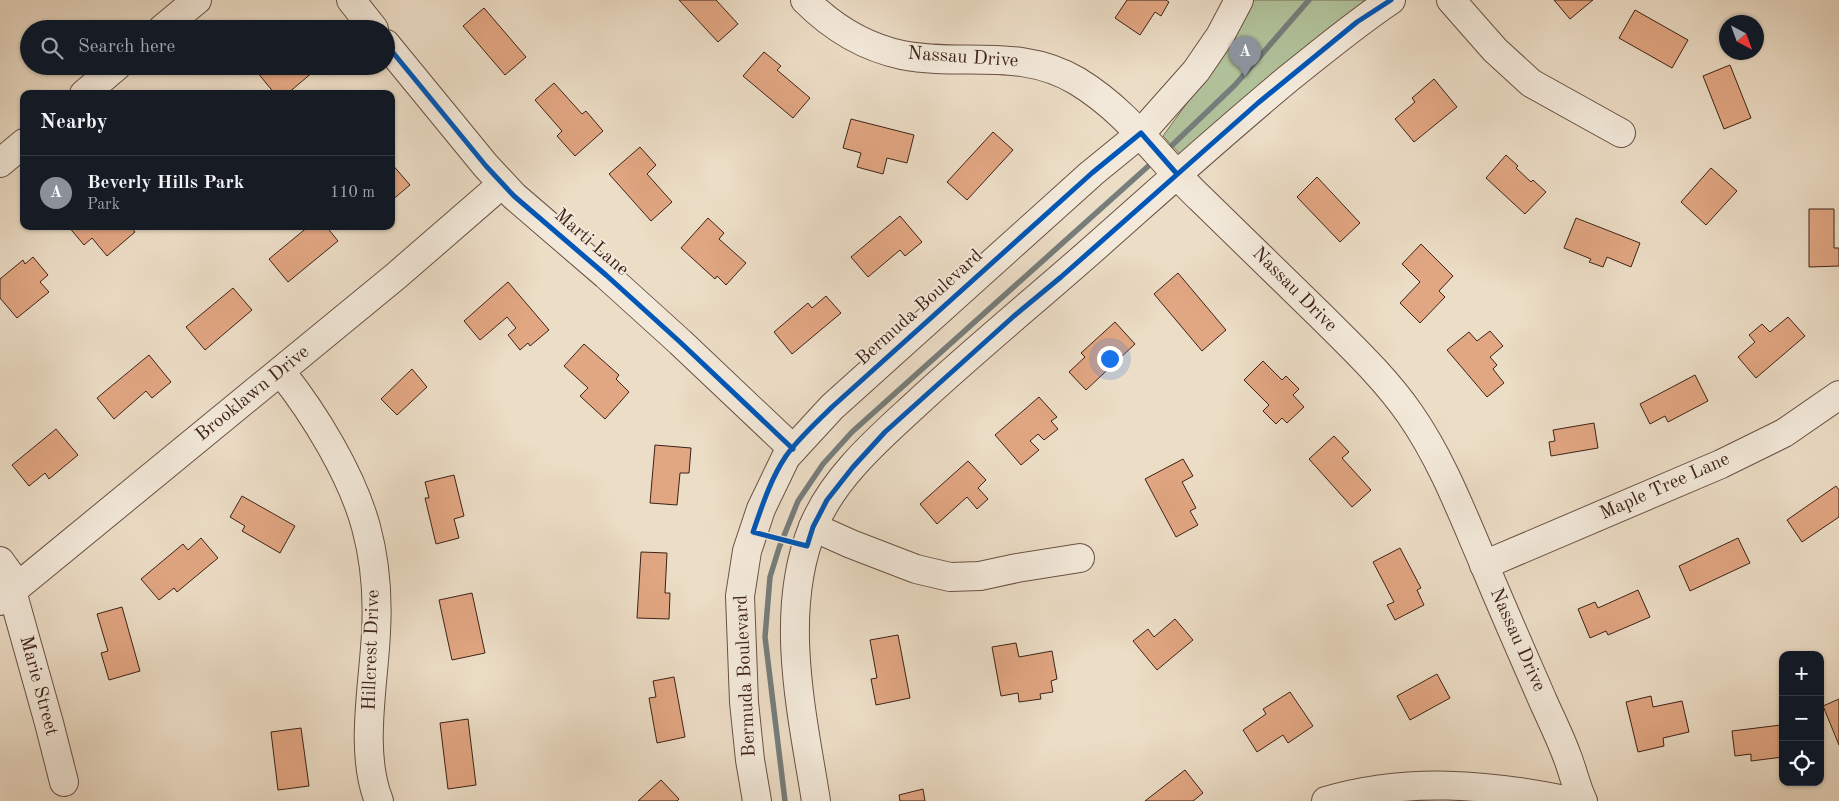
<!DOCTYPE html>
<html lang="en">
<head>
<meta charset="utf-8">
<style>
  :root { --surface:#171b24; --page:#20242c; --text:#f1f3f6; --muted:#9ea1a6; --line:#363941; --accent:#8c9099 }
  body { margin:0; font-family:"Old Standard TT",serif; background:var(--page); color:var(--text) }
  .controls { position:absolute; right:15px; bottom:15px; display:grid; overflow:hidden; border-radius:10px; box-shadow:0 1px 4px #0004 }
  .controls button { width:45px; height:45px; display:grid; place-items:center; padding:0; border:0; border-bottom:1px solid var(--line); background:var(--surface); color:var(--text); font:25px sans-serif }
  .compass { position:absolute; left:1719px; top:15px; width:45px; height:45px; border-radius:50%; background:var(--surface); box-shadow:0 1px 4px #0004; rotate:139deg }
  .you { position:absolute; left:1109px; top:358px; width:18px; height:18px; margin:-12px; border:4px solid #fff; border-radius:50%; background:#1a73e8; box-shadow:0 0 0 8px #1a73e833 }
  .badge { display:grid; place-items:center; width:32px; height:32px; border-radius:50%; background:var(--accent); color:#fff; font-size:16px; font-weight:700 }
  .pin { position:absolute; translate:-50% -41px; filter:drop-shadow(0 1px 2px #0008) }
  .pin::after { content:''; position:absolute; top:26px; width:18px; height:15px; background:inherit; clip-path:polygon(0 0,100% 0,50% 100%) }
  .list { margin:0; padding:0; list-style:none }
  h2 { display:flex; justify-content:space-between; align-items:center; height:65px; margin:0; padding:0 20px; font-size:21px }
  h2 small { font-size:16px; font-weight:400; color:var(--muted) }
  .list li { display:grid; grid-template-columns:32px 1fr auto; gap:15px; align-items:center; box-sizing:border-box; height:75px; padding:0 20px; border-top:1px solid var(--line) }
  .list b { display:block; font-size:19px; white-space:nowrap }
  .list p { margin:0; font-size:16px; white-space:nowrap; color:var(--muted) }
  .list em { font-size:16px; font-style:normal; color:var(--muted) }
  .icon { flex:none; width:28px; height:28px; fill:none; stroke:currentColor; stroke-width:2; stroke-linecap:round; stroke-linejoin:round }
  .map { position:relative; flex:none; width:1839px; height:801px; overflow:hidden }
  .search { position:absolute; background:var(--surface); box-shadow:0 1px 4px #0004; left:20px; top:20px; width:375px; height:55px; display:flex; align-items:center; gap:12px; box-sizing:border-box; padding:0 18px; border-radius:28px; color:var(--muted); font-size:19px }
  .panel { position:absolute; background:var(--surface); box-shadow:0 1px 4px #0004; left:20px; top:90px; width:375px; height:140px; border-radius:10px }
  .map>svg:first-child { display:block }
</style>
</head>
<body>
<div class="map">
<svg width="1839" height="801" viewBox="0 0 1839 801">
  <rect width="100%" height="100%" fill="#ecddc6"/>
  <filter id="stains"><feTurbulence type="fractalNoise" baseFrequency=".004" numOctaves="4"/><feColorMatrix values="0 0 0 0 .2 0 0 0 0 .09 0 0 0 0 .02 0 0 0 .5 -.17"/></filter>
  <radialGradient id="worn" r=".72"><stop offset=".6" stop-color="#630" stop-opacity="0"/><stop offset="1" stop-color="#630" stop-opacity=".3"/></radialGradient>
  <path fill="#b1c29b" stroke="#78725a" d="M 1253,0 L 1378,0 L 1186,160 L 1163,136 L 1227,48 Z"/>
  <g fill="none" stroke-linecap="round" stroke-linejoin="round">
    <g stroke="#767d7b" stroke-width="5.5">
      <path d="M 1165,152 L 1235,85 L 1309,0"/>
      <path d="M 785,801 L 765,637 L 770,577 L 779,548 L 798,501 L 823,464 L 852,432 L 1154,161"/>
    </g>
  </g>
  <g fill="#e1a682" stroke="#3e2218">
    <path d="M 679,0 L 716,0 L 738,24 L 718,42 Z"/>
    <path d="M 1127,0 L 1166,0 L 1169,2 L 1161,16 L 1155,12 L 1140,35 L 1115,18 Z"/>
    <path d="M 1554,0 L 1593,0 L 1570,19 Z"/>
    <path d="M 484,8 L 526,57 L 505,75 L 463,26 Z"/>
    <path d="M 1635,10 L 1688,40 L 1672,68 L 1619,38 Z"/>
    <path d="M 764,52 L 781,66 L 777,70 L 810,98 L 793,118 L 743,76 Z"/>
    <path d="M 1730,65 L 1751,118 L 1724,129 L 1703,76 Z"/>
    <path d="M 264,66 L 320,66 L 287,94 L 275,94 L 257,72 Z"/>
    <path d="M 1434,79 L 1457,107 L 1414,142 L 1395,119 L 1415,102 L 1412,98 Z"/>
    <path d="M 554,83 L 582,114 L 586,111 L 603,131 L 575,156 L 557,136 L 562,131 L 535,100 Z"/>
    <path d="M 851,119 L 914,135 L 907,163 L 887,158 L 883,174 L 857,167 L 861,153 L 843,148 Z"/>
    <path d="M 993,132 L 1013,150 L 967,200 L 947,182 Z"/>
    <path d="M 640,147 L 656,165 L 647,174 L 672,202 L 651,221 L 609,174 Z"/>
    <path d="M 1506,155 L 1518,166 L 1516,168 L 1531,182 L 1533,180 L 1546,192 L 1525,214 L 1486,178 Z"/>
    <path d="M 391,163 L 410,185 L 391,201 Z"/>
    <path d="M 1711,168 L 1737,191 L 1706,225 L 1681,202 Z"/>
    <path d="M 1317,177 L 1360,223 L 1340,242 L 1297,197 Z"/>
    <path d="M 1809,209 L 1834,209 L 1834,248 L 1839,248 L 1839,266 L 1809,267 Z"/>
    <path d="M 900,216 L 922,242 L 905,256 L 900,250 L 868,277 L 851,257 Z"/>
    <path d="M 708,218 L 724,233 L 719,239 L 746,263 L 726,285 L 717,276 L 715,279 L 681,248 Z"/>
    <path d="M 1576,218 L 1640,243 L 1631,267 L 1607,257 L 1603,267 L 1589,262 L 1591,259 L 1564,248 Z"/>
    <path d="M 68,226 L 130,226 L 135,232 L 107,256 L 92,238 L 84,245 Z"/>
    <path d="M 309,226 L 326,226 L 338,241 L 288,282 L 269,259 Z"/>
    <path d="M 1421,244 L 1453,276 L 1439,291 L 1445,297 L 1420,323 L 1400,303 L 1420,282 L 1402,264 Z"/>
    <path d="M 33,257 L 48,275 L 40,282 L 49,292 L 17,318 L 0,298 L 0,279 L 23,260 L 25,264 Z"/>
    <path d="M 1178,273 L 1226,330 L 1202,351 L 1154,294 Z"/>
    <path d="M 508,282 L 549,330 L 530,346 L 528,343 L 520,350 L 508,335 L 516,328 L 507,317 L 480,340 L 464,321 Z"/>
    <path d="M 233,288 L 252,310 L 205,350 L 186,327 Z"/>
    <path d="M 826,296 L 841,313 L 792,354 L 774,332 L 808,303 L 812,308 Z"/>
    <path d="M 1788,317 L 1805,336 L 1756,378 L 1738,357 L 1755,342 L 1749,335 L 1762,324 L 1770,332 Z"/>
    <path d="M 1115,322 L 1135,344 L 1086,390 L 1069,372 L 1085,357 L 1081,353 Z"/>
    <path d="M 1490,331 L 1503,346 L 1490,357 L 1497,365 L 1493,369 L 1504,383 L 1487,397 L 1447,350 L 1469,332 L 1477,341 Z"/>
    <path d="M 584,344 L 619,375 L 616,379 L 629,392 L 605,419 L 580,396 L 588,388 L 564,366 Z"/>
    <path d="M 149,355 L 171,382 L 152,398 L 146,391 L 114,419 L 97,398 Z"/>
    <path d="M 1263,361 L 1282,380 L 1286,376 L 1299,389 L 1293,395 L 1304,407 L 1287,423 L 1282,418 L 1276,424 L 1263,411 L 1269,405 L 1244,380 Z"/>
    <path d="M 412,369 L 427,387 L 397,415 L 381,399 Z"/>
    <path d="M 1695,375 L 1708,401 L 1668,422 L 1665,416 L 1650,424 L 1640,404 Z"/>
    <path d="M 1039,397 L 1057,417 L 1051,421 L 1058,429 L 1044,440 L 1038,434 L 1030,441 L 1039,450 L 1021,465 L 995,435 Z"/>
    <path d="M 1594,423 L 1598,448 L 1551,456 L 1549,442 L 1555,441 L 1553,430 Z"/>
    <path d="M 56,429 L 78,455 L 49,479 L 45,473 L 29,486 L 12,465 Z"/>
    <path d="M 1334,436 L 1349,452 L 1342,458 L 1371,490 L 1352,507 L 1309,459 Z"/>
    <path d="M 655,445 L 691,448 L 689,473 L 680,473 L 677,505 L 650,503 Z"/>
    <path d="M 1183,459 L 1193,476 L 1182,482 L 1196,508 L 1190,511 L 1198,525 L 1176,537 L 1145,479 Z"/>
    <path d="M 968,461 L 986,480 L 978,488 L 988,499 L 977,509 L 967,497 L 937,524 L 920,504 Z"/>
    <path d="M 454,475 L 464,516 L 454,519 L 459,538 L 436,544 L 425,498 L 429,498 L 425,482 Z"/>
    <path d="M 1836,486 L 1839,490 L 1839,517 L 1802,542 L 1787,520 Z"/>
    <path d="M 242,496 L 295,526 L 280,553 L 242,531 L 245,526 L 230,517 Z"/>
    <path d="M 201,538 L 218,558 L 177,592 L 174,588 L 159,600 L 141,579 L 183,544 L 188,550 Z"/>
    <path d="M 1738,538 L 1750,563 L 1690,591 L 1679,566 Z"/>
    <path d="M 1400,548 L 1421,588 L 1417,590 L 1424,605 L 1395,620 L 1387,605 L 1394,602 L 1373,562 Z"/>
    <path d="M 641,552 L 667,553 L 665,593 L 670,593 L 669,619 L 637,618 Z"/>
    <path d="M 1638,590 L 1650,617 L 1608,635 L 1606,631 L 1590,638 L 1578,609 L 1595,602 L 1598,608 Z"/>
    <path d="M 472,593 L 485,653 L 452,660 L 439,600 Z"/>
    <path d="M 122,607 L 140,671 L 109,680 L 101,653 L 108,651 L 97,614 Z"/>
    <path d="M 1175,619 L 1193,640 L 1157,670 L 1133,641 L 1148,629 L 1154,637 Z"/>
    <path d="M 898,635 L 910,698 L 876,705 L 871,679 L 877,678 L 870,640 Z"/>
    <path d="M 1016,643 L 1019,657 L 1052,651 L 1057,679 L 1051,681 L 1053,692 L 1040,694 L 1041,699 L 1019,702 L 1018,693 L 1001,696 L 992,647 Z"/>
    <path d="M 1437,674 L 1450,698 L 1410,720 L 1397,696 Z"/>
    <path d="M 674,677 L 685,737 L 657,743 L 649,698 L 656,697 L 653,681 Z"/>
    <path d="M 1290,692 L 1313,726 L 1288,743 L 1283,735 L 1257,752 L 1243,730 L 1266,714 L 1263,709 Z"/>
    <path d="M 1651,696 L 1653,707 L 1682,701 L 1689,732 L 1663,738 L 1664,746 L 1638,752 L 1626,702 Z"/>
    <path d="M 1839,699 L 1839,745 L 1823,706 Z"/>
    <path d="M 468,719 L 476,785 L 448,789 L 440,723 Z"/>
    <path d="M 1781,725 L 1783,757 L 1751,761 L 1751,754 L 1735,756 L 1732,731 Z"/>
    <path d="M 301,728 L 309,786 L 278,790 L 271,732 Z"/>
    <path d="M 1185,770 L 1203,793 L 1193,801 L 1145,801 Z"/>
    <path d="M 661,780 L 679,799 L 677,801 L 638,801 Z"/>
    <path d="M 923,789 L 925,801 L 900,801 L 899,795 Z"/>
  </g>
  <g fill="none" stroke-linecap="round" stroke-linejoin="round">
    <g stroke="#6a5144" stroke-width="30">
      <g id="minor">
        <path d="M 351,0 L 374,29"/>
        <path d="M 805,0 C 832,27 864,47 902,55 C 963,67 1020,47 1077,81 C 1131,114 1158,159 1202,200 C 1242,239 1282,278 1322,317 C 1353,348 1385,378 1410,414 C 1442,460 1462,513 1484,564 C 1503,610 1523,655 1543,701 C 1551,719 1560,737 1567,756 C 1573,771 1576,787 1583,801"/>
        <path d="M 1451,0 L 1495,50 L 1531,83 L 1621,133"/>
        <path d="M 162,29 L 197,0"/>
        <path d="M 386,44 L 486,166 L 514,196 L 606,275 L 680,342 L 793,449"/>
        <path d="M 84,94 L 117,66"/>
        <path d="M 0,163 L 24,143"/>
        <path d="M 281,372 C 314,413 352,475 366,527 C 375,560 378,597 376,632 C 374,683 359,752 379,801"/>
        <path d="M 813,527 L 851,544 L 916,569 L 950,577 L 980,576 L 1017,568 L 1080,558"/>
        <path d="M 0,561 L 18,586"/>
        <path d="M 1484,565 L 1721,464 L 1784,433 L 1839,395"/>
        <path d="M 12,591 L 49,723 L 64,782"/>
        <path d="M 0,601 L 396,276 L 502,184"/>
        <path d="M 757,801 L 750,760 L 744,702 L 740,596 L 747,551 L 761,509 L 786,457 L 832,407 L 1092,173 L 1141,133 L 1196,71 L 1220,36 L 1239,0"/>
        <path d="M 816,801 C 802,713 778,613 813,527 C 833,478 877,440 915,405 C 970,354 1028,306 1084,257 C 1152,197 1219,136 1289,78 C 1323,51 1355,24 1391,0"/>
        <path d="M 1326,801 C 1407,777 1488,784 1570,801"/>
      </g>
    </g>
    <use href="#minor" stroke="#f3e9da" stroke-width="28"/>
    <g stroke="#f3e9da" stroke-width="8">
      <g id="cycleway">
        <path d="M 386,44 L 486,166 L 514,196 L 606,275 L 680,342 L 793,449"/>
        <path d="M 1177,174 L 1141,133 L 1092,173 L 832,407 C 816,423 799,438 786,456 C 771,478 762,506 753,532 L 807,546 L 813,527 L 827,500 L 853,467 L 885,432 L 1014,316 L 1061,277 L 1258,103 L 1357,22 L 1391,0"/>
      </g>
    </g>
    <use href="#cycleway" stroke="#0057b8" stroke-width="5"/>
  </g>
  <g text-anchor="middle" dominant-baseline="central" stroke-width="4" stroke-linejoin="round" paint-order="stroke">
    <g font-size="19" fill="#3e2218" stroke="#f3e9da">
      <text transform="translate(963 58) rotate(4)">Nassau Drive</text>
      <text transform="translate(591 243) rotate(41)">Marti Lane</text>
      <text transform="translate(1294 290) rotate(45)">Nassau Drive</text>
      <text transform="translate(920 308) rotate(-42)">Bermuda Boulevard</text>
      <text transform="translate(253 394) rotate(-39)">Brooklawn Drive</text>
      <text transform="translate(1665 487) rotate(-24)">Maple Tree Lane</text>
      <text transform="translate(1517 640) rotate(66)">Nassau Drive</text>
      <text transform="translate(372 650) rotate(-88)">Hillcrest Drive</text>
      <text transform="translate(746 676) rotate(-93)">Bermuda Boulevard</text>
      <text transform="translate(38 686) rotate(75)">Marie Street</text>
    </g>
  </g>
  <rect width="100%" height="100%" filter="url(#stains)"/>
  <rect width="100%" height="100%" fill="url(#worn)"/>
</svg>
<div class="controls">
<button>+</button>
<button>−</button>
<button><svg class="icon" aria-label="locate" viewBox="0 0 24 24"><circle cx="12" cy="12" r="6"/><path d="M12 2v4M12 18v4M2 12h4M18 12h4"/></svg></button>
</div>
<svg class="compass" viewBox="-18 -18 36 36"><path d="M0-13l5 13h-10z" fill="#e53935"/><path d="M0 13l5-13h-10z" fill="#9ea1a6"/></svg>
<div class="you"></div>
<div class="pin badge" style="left:1245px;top:77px">A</div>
<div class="search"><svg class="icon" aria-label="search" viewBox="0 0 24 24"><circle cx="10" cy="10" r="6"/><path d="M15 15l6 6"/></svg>Search here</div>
<section class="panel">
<h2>Nearby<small></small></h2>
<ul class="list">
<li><span class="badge">A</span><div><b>Beverly Hills Park</b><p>Park</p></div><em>110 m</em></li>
</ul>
</section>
</div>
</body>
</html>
